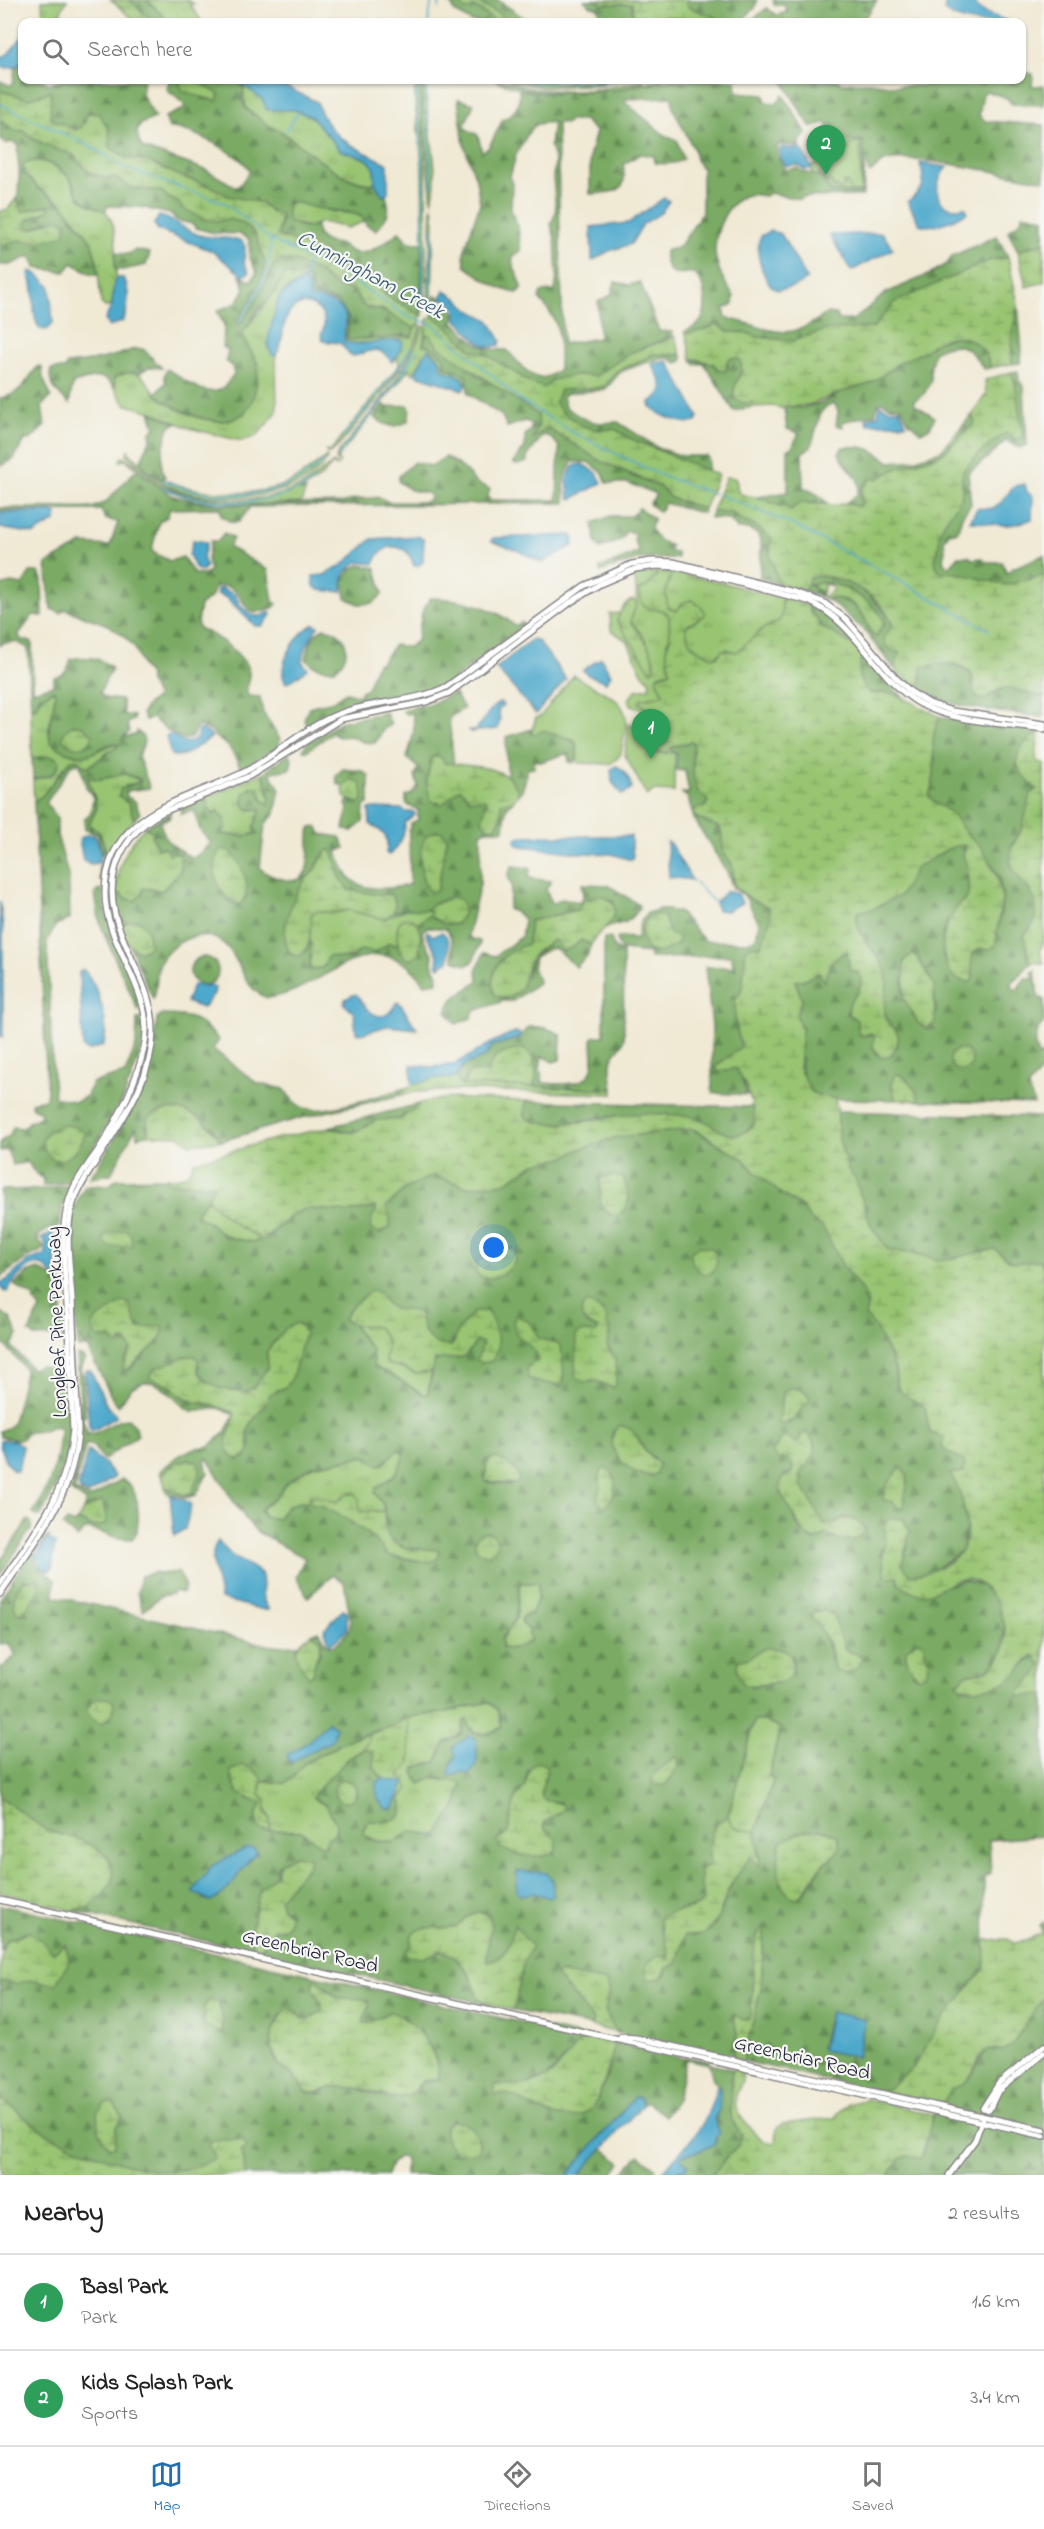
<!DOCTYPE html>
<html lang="en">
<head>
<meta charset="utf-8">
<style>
  :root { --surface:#fff; --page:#f2f2f2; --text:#222; --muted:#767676; --line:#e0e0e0; --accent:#1f6fb2 }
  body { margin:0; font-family:"Indie Flower",sans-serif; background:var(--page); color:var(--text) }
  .you { position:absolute; left:494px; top:1248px; width:21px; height:21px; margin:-15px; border:4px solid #fff; border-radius:50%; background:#1a73e8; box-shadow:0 0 0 9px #1a73e833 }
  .badge { display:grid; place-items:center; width:39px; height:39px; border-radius:50%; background:var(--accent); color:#fff; font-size:20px; font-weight:700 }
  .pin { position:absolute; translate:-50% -50px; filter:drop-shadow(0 2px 3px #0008) }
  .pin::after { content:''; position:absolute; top:32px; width:21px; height:18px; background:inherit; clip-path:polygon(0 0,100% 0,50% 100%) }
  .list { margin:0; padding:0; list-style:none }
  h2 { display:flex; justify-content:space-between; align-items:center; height:78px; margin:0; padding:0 24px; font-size:26px }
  h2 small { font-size:20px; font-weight:400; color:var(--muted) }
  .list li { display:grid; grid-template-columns:39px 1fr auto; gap:18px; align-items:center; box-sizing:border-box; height:96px; padding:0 24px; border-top:2px solid var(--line) }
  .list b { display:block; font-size:22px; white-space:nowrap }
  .list p { margin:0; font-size:20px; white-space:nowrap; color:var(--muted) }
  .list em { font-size:20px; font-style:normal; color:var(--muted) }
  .icon { flex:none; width:33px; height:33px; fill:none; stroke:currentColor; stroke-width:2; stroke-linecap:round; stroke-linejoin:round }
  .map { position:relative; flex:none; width:1044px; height:2175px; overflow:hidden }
  .search { position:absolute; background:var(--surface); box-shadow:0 2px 4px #0004; left:18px; right:18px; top:18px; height:66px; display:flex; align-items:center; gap:15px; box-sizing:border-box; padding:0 21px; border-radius:12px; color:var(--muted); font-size:22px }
  .sheet { height:270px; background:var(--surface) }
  nav { display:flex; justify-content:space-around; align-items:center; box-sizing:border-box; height:84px; border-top:2px solid var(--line); background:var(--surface); font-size:16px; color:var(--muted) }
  nav a { display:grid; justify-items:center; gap:3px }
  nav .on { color:var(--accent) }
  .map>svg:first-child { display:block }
</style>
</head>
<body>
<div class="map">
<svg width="1044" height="2175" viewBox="0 0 1044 2175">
  <defs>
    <pattern id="grass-tufts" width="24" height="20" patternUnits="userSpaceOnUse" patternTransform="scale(1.5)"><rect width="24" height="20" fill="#99c572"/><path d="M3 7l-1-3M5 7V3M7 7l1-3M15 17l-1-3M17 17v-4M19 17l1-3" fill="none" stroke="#7ca05f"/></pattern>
    <pattern id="forest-firs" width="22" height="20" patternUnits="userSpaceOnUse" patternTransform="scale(1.5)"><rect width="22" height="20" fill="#7aaa64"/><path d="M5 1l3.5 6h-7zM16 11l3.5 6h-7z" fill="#648a54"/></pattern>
    <pattern id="wetland-marsh" width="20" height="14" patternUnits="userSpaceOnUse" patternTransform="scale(1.5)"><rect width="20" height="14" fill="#99c572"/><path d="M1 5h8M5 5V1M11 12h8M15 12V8" fill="none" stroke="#7ca05f"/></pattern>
  </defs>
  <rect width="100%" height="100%" fill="#f6f6f2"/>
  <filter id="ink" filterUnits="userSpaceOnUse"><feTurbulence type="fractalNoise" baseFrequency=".0167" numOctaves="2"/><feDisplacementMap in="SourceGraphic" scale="12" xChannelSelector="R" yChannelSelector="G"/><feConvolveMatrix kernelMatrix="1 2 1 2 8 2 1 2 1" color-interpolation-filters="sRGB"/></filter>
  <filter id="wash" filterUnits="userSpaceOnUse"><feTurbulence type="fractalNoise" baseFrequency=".008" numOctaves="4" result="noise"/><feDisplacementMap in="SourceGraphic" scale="24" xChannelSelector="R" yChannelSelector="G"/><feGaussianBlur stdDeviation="1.35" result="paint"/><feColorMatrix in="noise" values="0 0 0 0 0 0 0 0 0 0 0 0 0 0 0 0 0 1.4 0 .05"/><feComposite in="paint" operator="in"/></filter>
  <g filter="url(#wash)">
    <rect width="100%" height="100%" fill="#f0e9d4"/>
    <g fill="url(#grass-tufts)" stroke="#5e7456" stroke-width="1.5">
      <path d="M 42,0 L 67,0 L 61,11 L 59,22 L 43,22 Z"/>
      <path d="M 147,0 L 187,0 L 194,4 L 190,4 L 202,22 L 169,22 Z"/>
      <path d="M 415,80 L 419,80 L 426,168 L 426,280 L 423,316 L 421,315 C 423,265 423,217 422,167 C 421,138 413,109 415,80 Z"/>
      <path d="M 422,80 L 426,80 C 423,119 442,163 432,202 L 422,104 Z"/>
      <path d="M 495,80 C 507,79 518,86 530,88 C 566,94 608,90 642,80 L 645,82 C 604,98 534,97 495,80 Z"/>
      <path d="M 509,80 L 544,80 L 551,82 L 604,80 L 605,84 L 543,87 Z"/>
      <path d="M 242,84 L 262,99 L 267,110 L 294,110 L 312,117 L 340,150 L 367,159 L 374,167 L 375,183 C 349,190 302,145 280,131 C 276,128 271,128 268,125 C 260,119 254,114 246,108 Z"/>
      <path d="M 840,140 L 863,141 L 863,193 L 831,192 L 822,178 L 816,176 L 820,173 L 828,183 L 830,181 L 834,188 L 836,186 L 839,189 L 845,186 L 845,182 L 848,182 L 850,187 L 861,191 L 861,168 L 846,148 L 846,144 Z"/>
      <path d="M 38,159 C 49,164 63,169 70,179 C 73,184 75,190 78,195 C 86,205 98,205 106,212 C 121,226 117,288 111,307 L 105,307 L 101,303 L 97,260 L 84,231 L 60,202 L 40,189 L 24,174 L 23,165 L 32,160 Z"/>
      <path d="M 297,201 L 334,212 L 357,214 L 366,221 L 347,228 L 322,222 L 309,227 L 288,222 L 287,210 L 289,203 Z"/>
      <path d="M 432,207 L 434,211 L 432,304 L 428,302 Z"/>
      <path d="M 302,270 L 303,281 C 278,291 276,301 273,325 C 272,333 267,340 268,349 L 276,355 L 277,412 L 257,436 L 241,441 L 189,428 L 155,413 L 125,404 L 115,389 L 114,378 C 119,375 129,370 136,372 C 146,376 151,389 157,395 C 170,409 203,422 221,421 C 230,421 236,418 243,414 L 257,362 L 241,335 C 252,320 265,306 275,291 C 279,285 280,279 285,274 L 299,276 Z"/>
      <path d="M 306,275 L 316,296 C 347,301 349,309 347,338 C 369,341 390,335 412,337 L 414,328 L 420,323 L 421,326 C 409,363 384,390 360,420 C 351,431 341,446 329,454 L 325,451 L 330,452 L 400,364 L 396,359 L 403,343 L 398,340 C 382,341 360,346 345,342 L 345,315 C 336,301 325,300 310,297 L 308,284 L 305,281 Z"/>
      <path d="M 423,326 L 426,327 L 423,345 L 430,346 L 444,357 L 444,365 C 451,371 460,371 467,377 L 468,384 L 466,385 C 463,374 452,374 443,370 L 439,358 L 430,349 L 424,355 L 415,372 L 413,374 L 409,369 L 337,459 L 340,464 L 336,460 L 337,455 C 368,415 407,375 423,326 Z"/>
      <path d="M 128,449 C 129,456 135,457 140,462 C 166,493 240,499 278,487 C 297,482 309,468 325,459 L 326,456 L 327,459 C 305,499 220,504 181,491 C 160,484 144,469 127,455 Z"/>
      <path d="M 122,457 C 135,460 149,478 163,485 C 196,503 256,504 290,491 C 307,485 319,473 333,463 L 338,466 L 332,465 L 320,478 L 299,492 L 306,490 L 301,503 L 258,505 L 196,501 L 160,487 L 126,460 L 120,461 Z"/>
      <path d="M 658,572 L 647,587 L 662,610 L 669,616 L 670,638 L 667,642 L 670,671 L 659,674 L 657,682 L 664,695 L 641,699 L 639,703 L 647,709 C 638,710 633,708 628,700 L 636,690 L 649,688 L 650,681 L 641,671 L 628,642 L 611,630 L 610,614 L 620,613 L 619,625 L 630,637 L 651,670 L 654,670 C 656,652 643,635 631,622 C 631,614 635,610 636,603 C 637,595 636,584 634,575 Z"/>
      <path d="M 672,572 L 724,583 L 782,598 L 782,615 L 779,621 L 763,629 L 737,652 L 727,649 L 713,658 C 698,649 686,646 686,626 L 702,617 L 696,603 L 691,600 L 675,612 L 667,606 L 666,589 Z"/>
      <path d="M 828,582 C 847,588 878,601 884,622 L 876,637 C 860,627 864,594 828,599 L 828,601 L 822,598 L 833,590 L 832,586 L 825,584 L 821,597 L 818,596 L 820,592 L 809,585 Z"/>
      <path d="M 53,690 L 56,693 L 49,728 L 50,741 L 56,747 L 88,755 L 116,743 L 118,746 C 106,751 97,765 86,767 L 77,760 L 65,766 L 44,794 L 34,802 L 33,779 L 52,775 L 59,766 L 39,757 L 32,759 L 31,709 L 36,707 L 40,698 Z"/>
      <path d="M 263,773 L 270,798 L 269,804 L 263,801 L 258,788 L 252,787 L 243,803 L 250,810 L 261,809 L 256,833 L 245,836 L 221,834 L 226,827 L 219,811 L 213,814 L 210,812 L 205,798 Z"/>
      <path d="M 125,774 L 141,781 L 125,786 L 124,801 L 129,803 L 134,820 L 121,834 L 109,858 L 101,836 L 89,824 L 96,810 L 88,778 L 101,779 Z"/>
      <path d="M 145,827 L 154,833 L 152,836 L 158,848 L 165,848 L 180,855 L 183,852 L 187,855 L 180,864 L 181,870 L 162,891 L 150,888 L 135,901 L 115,894 C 116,868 127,845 145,827 Z"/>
      <path d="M 424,908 L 432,913 L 427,919 L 417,923 L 395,945 L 389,943 C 369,960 361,952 341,960 C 330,964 322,970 310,970 L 310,914 L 318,911 L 335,913 L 348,910 L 384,919 L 406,909 Z"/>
      <path d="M 457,1077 L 460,1085 L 613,1089 L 613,1094 L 460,1090 L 414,1092 L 397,1096 L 414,1083 L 436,1078 Z"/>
      <path d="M 208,1199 C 218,1210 229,1220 241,1228 C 249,1233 256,1233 261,1241 C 227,1245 222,1230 195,1216 L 197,1210 Z"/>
      <path d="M 352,1324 L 377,1327 C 389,1340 389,1347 387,1364 L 400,1367 L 416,1374 L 431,1372 L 428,1394 L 424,1395 L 390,1374 L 373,1367 L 372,1350 Z"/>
      <path d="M 398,1450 L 404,1452 C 402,1469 395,1481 379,1486 L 377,1496 L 382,1500 L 384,1511 L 360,1512 L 357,1495 L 351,1493 L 337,1502 L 309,1497 L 307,1502 C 292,1502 284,1506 278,1519 L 264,1517 L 261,1508 L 268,1504 L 285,1484 L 312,1466 L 365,1456 L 372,1461 L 386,1462 L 394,1452 Z"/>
      <path d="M 520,1583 L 539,1583 L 538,1597 L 532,1614 L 523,1616 L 522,1624 L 529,1630 L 530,1641 C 523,1647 511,1650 502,1648 L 502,1639 L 516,1618 Z"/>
      <path d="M 489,1702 L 498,1710 L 502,1727 L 487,1734 L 476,1733 L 464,1721 L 461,1734 L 445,1743 L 436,1762 L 431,1764 L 425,1782 L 434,1777 C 443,1782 453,1779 462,1784 C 460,1803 449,1823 436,1836 L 411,1831 L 395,1842 L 375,1841 L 364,1835 L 363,1829 L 369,1821 L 388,1821 L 403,1807 L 400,1799 L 409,1789 L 399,1776 L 410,1762 L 408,1717 L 441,1713 Z"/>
      <path d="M 754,1720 L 766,1721 L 779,1727 L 779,1732 L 769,1777 L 774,1778 L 756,1831 C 742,1830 731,1831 728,1816 Z"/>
      <path d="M 369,1734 L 368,1741 L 363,1749 L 345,1761 L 341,1768 L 315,1794 L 313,1798 C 317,1801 322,1803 326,1806 C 341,1818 339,1838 321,1846 L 301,1831 L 270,1830 C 274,1814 253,1798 263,1780 C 288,1783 287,1776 305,1763 L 352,1738 Z"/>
    </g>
    <g fill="url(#forest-firs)" stroke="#4e6650" stroke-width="1.5" fill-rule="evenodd">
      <path d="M 129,0 L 147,0 L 169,22 L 154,22 Z"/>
      <path d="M 443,0 L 459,0 L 465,9 L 472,6 L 498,22 L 471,22 L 454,11 L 452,5 Z"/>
      <path d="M 476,0 L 498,0 L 530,22 L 507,22 C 495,6 487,11 476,0 Z"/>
      <path d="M 584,0 L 597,0 L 602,4 L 632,4 L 634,22 L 617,19 L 614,22 L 601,22 L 597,19 L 600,15 L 598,8 L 589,5 Z"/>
      <path d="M 685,0 L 757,0 L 755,8 L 740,22 L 720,22 L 714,17 L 688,7 Z"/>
      <path d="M 773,0 L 877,0 L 867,16 L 858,22 L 749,22 L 767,8 L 776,15 L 787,12 L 784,5 L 774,5 Z"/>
      <path d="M 21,63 L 22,80 L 43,80 L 48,84 L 67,80 L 144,80 L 142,94 L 155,118 L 141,124 L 137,132 L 139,142 L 143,148 L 206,170 L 236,187 L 240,185 L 250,171 C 245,156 186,126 169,128 L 165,117 L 184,109 L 184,104 L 167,90 L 169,80 L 179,80 L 184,92 L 201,83 L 196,80 L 236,80 L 244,89 L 242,98 L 246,109 C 254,114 260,119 268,125 C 271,128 276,128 280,131 C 302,145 349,190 375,183 L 383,196 L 386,196 C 392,212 387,218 376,230 L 366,225 L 364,218 C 349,209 329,212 312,207 C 303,205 298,201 289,203 L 287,210 L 288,222 L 304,227 L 316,226 C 318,243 329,242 343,245 C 360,265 384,243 399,232 C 409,242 406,243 422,243 L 421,315 L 386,296 L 371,282 L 370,274 L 335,266 L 322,250 L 301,245 L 278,235 L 282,217 L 267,208 L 228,196 L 212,187 L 182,177 L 149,162 L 126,158 L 110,147 L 109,140 L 84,119 L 82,127 L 75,130 L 50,118 L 50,92 L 28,99 L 0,91 L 0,81 L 9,85 L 13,84 L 15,67 Z"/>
      <path d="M 1022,72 L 1033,74 L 1032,86 L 1044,86 L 1044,105 L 1012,104 L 1007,98 L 986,91 L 983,94 L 979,115 L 985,121 L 1044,125 L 1044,180 C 1012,177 907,150 882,163 C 878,165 874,170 871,172 L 869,173 L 868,165 L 865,165 L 863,196 L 804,197 L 799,199 L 769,193 L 765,196 C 757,195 749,193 742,197 C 723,207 712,239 716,259 C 719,272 726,286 734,296 L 733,305 L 724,309 L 726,317 C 735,321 744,322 753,325 C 785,337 801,333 827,313 L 836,314 L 839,320 L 853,320 L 886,293 L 930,274 L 948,263 L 952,256 L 997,236 L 1008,257 L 991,260 L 895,302 L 873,328 L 826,330 L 793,341 L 758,337 L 743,332 L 729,332 L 716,324 L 707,329 L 686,334 L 684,332 C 689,329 697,327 700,322 C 708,312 706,282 694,274 C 687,269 678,278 672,273 C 666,268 664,257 665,251 L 680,246 L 702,213 L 702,168 L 696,160 L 694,150 L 673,108 L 672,97 L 626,99 L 625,102 L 667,137 L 677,140 L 683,159 C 675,165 664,164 655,163 L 654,156 L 640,154 L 624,164 C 623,170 625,178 623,184 C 621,193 597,194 590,194 L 590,153 L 596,132 L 584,120 L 570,120 L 565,124 L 558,122 L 557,126 L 563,344 L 599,338 L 598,302 L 611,295 L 615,282 L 629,285 L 640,282 L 659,331 L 672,332 L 673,336 L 632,352 L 596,376 L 574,375 L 544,388 L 529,382 L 487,355 L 472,350 L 442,322 L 432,317 L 435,296 L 438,296 L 442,303 L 455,312 L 454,322 C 473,341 479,351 507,350 C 524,367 535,391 559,369 C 559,337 563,324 539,299 L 541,292 L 555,291 L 557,276 L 555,238 L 551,224 L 556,212 L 553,177 L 555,162 L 550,146 L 553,122 L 537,124 L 530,130 L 516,155 L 510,177 L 512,183 L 511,210 L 518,227 L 521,251 L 513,256 C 510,269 521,276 522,288 L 518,293 C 499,291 481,277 465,266 L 464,252 L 480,203 L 476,179 L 464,145 L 458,99 L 474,104 L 465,124 L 466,129 L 478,135 L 482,152 L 489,147 L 503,119 C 515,114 521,104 519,90 L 546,94 L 595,92 L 622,89 L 657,80 L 736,80 L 737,93 L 764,95 L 766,102 L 777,103 L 783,95 L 806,132 L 806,134 L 800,141 L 799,145 C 791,148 786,143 778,145 C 776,153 780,165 787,170 L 797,168 C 805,175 814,172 822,179 C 825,182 828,188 831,192 L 859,193 L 863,193 L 863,141 L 841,140 L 836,133 L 830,130 L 826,122 L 811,128 L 782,80 L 837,80 L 841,83 L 870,82 L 895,86 L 942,85 L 956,80 L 1022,80 Z"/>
      <path d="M 0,121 L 16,130 L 25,131 C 32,142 62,151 74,155 C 83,169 97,181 115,177 L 132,188 L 163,191 L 167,197 L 216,221 L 230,219 L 241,222 L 255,233 L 265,262 L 264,273 L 252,299 L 236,322 L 269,277 L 274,264 L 282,260 L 295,261 L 319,272 L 334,285 L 353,290 L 364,306 C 384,310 398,317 414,328 L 412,337 L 403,335 L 381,339 L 367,338 L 349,340 L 347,338 L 349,318 L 338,302 L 312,294 L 311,284 L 303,271 L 299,276 L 285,274 L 274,293 L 257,311 L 242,335 C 245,344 255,355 257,364 C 259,374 256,391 252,401 C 233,441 180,411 155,394 L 166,382 L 164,376 L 167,369 C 181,377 209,402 225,386 C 228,383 230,378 234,374 L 232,366 L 226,361 L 228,350 L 223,347 L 224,325 L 217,311 C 234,303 235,309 245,288 L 240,276 L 251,281 L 257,273 L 250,258 L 249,239 L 240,234 L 214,233 L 196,228 L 192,224 L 176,220 L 170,214 L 140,207 L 108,206 L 105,211 C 97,208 87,205 80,198 C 75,192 74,183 69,177 C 58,164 38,156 23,165 L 24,174 L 40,189 L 66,208 L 74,221 L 84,231 L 92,242 L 99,274 L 92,274 L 72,263 L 65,272 L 36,268 L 30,256 L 10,265 L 0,265 L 0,245 L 19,240 L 39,242 L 49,220 L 32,229 L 26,228 L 27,220 L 44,213 L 45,206 L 21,212 C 17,194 18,195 19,178 C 20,166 16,156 18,144 L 11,142 L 6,144 L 0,138 Z"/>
      <path d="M 1022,214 L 1044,218 L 1044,243 L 1018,251 L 1008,231 L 1021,221 Z"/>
      <path d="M 136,250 L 150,253 L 146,265 L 122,270 L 115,269 L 115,253 L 128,254 Z"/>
      <path d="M 1018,304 L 1022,352 L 1020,363 L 1012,364 L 1011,338 Z"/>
      <path d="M 426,334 L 431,336 L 439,347 L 463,362 L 477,375 L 506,392 L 538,415 L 539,425 L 534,437 L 546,428 L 632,476 L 659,486 L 671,498 L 704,509 L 702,513 L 665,503 L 659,512 L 649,504 L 656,495 L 652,492 L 627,483 L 607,483 L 603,473 L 588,462 L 572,462 L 564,479 L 565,503 L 250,507 L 239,522 L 230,522 L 221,515 L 220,508 L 170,509 L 167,517 L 159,522 L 152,549 L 154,553 L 170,561 L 183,557 L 194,574 L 205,575 L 210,570 L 207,559 L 211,541 L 218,541 L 224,533 L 233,538 L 229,547 L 268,570 L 273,601 L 277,604 L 273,608 L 254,613 C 238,603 240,583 215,586 L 212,596 L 200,606 L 197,622 L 199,628 C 215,635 246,655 249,673 C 250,682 244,687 248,696 L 260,697 L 263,713 L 280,739 L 279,746 L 242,770 L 229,747 L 214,736 L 213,732 L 198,725 L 191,738 L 182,739 C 172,733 162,728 153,718 L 145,720 L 142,713 L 149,703 L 157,698 L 148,678 L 150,676 L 143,668 L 135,648 L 124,636 L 108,625 L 64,609 L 61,613 L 51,609 L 46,564 L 82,544 L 110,546 L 118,522 L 105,519 L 101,510 L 0,511 L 0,508 L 95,507 L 106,502 L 136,470 L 173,496 L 196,502 L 223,505 L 344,503 C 355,496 367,500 379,497 L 388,502 L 425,502 L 431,498 L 427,493 L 411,490 L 399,482 L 399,476 L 414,462 L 431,466 L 446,457 L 463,468 L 476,483 L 490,489 L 487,498 L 491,500 L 557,500 L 559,447 C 555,441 551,436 543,435 L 527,457 L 527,462 L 518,465 L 513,464 L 525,447 L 525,435 L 531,430 L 531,423 L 525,421 L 507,427 L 502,416 L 468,393 L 467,377 L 456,370 L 446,368 L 444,357 L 430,346 L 423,345 Z"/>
      <path d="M 956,336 C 976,340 986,348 991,368 L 984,369 C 971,349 960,337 934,352 L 930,372 L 931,381 L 924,394 L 914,401 L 914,404 L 935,417 L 930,428 L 920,432 L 914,425 L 909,423 L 901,407 L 890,406 L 882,402 L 878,404 L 875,414 L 842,422 L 843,427 L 836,425 L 838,412 L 835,404 L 831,404 L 821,412 L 811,447 L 802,453 L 803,487 L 819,495 L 827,503 L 800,503 L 792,509 L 783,508 L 758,497 L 788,492 L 788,449 L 791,449 L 799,433 L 787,429 L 784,409 L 786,406 L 801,408 L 822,403 L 843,391 L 871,383 L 907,358 L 925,351 L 934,343 Z"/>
      <path d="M 134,349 L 143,349 L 162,368 L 149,367 L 138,374 C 130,371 121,374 114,378 L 115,389 C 103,371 93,378 73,383 L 69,404 C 58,394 47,384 51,369 L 65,369 L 67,364 C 91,362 112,358 134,349 Z"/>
      <path d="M 655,354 L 681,355 L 683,359 L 682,361 L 677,363 C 674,361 671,359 668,358 C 663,357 625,369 620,373 C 614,378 611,385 604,390 L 568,393 L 563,396 L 565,407 C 586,421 592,425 618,422 L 658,448 L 683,456 L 707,456 L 709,461 L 707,471 L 629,438 L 615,429 L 596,430 L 583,426 L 561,411 L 555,402 L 560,390 L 616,371 Z"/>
      <path d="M 731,358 L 738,358 C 750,372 729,381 735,399 L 753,402 L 753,407 L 734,411 L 704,363 L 695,365 L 692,360 L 728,367 L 727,361 Z"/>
      <path d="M 38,366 L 42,367 L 43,378 L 51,396 L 42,406 L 45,426 L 31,439 L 25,440 L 13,460 L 0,466 L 0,398 C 22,394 25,382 38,366 Z"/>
      <path d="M 1018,371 L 1019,381 L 1024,386 L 1027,445 L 1019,448 L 1007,441 L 1004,442 L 990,456 L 968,473 L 971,504 L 962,516 L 958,531 L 949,533 L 944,540 L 945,550 L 943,560 L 949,567 L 959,556 L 969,556 L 972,559 L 982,558 L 986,562 L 1002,562 L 1007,573 L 1013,568 L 1044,555 L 1044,576 L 1006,585 L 956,573 L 941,572 L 936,566 L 935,558 C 941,549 937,541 940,532 C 944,519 954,511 960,500 C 965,492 960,481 963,472 C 965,464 1000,435 1007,433 L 1016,440 C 1019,415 1016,395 1011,372 Z"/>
      <path d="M 384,404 L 386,407 L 408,405 L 410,409 L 408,421 C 395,430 385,426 374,417 Z"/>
      <path d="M 150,412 L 177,423 L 169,427 C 165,441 157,464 165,477 L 162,479 L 150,472 L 140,462 L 151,438 L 150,433 L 155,427 Z"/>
      <path d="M 972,415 L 975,423 L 946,451 L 938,456 L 898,468 L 860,495 L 862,504 L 858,507 L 845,503 L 857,495 C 865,475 845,470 839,453 L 843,447 C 869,446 871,449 890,462 L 914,460 L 940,451 Z"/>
      <path d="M 639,508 L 654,519 L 650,529 L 660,541 L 671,546 L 669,551 L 677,553 L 677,558 L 640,559 L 600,572 L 600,568 L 639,552 L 634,540 L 635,533 L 626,531 L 622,539 L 600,549 L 596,543 L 593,523 L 611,516 L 631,516 Z"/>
      <path d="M 712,511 L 734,514 L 743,522 L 754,525 L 771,538 L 770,551 L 780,584 L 760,578 L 761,544 L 758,534 L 748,529 L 737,529 C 729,515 724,520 710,518 Z"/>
      <path d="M 359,565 L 376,568 L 383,594 L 373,603 L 359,604 L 346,598 L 343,581 L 350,570 Z"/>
      <path d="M 30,572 L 39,572 L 42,580 L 43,616 L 33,615 L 19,634 L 20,639 L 32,642 L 33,691 L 53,685 L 54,677 C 65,676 68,669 71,659 C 88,656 99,657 112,668 L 100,693 L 105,698 L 122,700 L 124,715 L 134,716 L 134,720 L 127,723 L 129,732 L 123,738 L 137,734 L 137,731 C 149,740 143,745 138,756 L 150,788 L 126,791 L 127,797 L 135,801 L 140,814 L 134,820 L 129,803 L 119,796 L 121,789 L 140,782 L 141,779 L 125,774 L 101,779 L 88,778 L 95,799 L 96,810 L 89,824 L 90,827 L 98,830 L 109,858 L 102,880 L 100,881 L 99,868 L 104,860 L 97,834 L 85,830 L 84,820 L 91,812 L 93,797 L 86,787 L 80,764 L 72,764 L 46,803 L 57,818 L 57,835 L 69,878 L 70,919 L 56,925 L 47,941 L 54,1097 L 76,1102 L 87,1096 L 92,1083 L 125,1073 L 136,1046 L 137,1019 L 142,1018 C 149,1040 136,1064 129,1084 L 126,1087 L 127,1089 L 123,1100 L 73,1181 L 43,1186 L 43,1179 L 32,1169 L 28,1162 L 13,1165 L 7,1150 L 0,1151 L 0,1142 L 10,1135 L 13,1127 L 24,1128 L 29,1122 L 40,1117 L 41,1112 L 32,1108 L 31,1105 L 32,1102 L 46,1099 L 47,1090 L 34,802 L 44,794 L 71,760 L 77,760 L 86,767 C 96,765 107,751 118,746 L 116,743 C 106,743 99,751 90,754 C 76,759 59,750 50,741 L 49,728 L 56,693 L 53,690 L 40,698 L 36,707 L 31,708 L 28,648 L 17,642 L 3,643 L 0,646 L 0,586 L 11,583 L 23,585 Z"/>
      <path d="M 815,576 C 850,577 876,596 893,625 C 884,644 879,643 900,653 L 894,668 L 863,629 L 828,599 L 831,597 C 843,599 857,605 864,617 C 868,624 869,633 876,637 L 884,622 C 879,605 845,585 828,583 C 822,582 814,583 809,585 L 820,592 L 820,596 L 804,591 L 810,578 Z"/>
      <path d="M 430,598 C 459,598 494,606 515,626 L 522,622 L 524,625 L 449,683 L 422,693 L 341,710 L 308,727 L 304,719 C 311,701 313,707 330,702 C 336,700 341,694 347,692 L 359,696 L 361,691 L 367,688 L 377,663 L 381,663 L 394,645 L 408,647 L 417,641 L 422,613 Z"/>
      <path d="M 808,605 C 853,628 867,669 905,698 L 883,693 L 869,693 L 859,678 L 861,652 L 859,649 C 838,636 817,630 808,605 Z"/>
      <path d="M 324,628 C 348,632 353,653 336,669 C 325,671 313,667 306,659 C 309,647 311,633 324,628 Z"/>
      <path d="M 947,662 L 968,671 L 973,677 L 972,684 L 992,695 C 1009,680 1024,696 1044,696 L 1044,715 L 1042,717 C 999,711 955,710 917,689 L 920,684 L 922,667 Z"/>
      <path d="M 454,693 L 464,708 L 449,718 L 454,765 L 444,763 L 435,757 L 431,759 L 426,783 L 437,804 C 451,804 450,792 460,788 L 470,799 L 484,799 L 487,802 L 482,820 L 501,803 L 506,802 L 511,779 L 507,776 L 506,737 L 532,729 L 531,731 L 544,730 C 554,738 567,734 576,744 L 577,758 L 574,763 L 569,762 L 568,753 L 541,762 L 534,760 L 534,768 L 527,769 C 524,794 521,791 506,809 L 504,830 L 486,830 L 481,833 L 480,884 L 468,935 L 471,939 L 480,941 L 480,944 L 472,963 L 466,965 L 454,960 C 450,946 456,942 446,929 L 427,927 L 422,932 L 425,942 L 433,955 L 432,963 L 438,975 L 437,982 L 425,984 C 374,915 325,991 268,998 C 244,990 243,967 229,949 C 209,925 178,937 162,959 C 154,970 159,989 153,999 L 129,945 L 134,949 L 150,946 L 147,929 L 121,928 L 115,894 L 121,894 L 125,898 L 135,901 L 142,894 L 143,888 L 162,891 L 181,870 L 180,859 L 187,855 L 194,858 L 211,843 L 200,830 L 194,810 L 181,814 L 181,808 L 205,798 L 210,812 L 213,814 L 219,811 L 227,827 L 222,834 L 245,836 L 256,833 L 254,827 L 261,809 L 247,809 L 243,803 L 244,793 L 252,787 L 258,788 L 263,801 L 269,804 L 270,798 L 263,773 L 290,753 L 292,759 L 290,769 L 272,772 L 271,775 L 280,789 L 275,814 L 265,824 L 260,868 C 268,876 275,877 286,880 C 317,886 306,845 310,828 L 318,827 L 321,834 L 340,837 L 345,848 L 337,852 C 340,859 343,868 347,874 C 359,894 392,889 410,884 L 409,831 L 411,823 L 418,820 L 418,810 C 410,805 405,808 406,796 L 412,794 L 418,786 L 415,776 L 418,768 L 407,758 C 411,743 417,728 412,713 L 406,714 L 403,711 L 404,709 L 433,703 ZM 437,831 L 447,838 L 437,890 L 420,859 L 427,835 ZM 324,853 L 335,860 L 339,877 L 349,890 L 373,894 L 392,895 L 395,902 L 394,912 L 406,909 L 427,910 L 431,905 L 451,897 L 455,924 L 443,924 L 429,915 L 418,924 L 421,941 L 400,952 L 399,942 L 395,945 L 389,943 L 376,953 L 360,950 L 351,959 L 328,956 L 324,967 L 310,970 L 311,943 L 309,942 L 307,950 L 285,933 L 299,890 L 319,863 ZM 215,866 L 247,896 L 240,904 L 232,904 C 222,893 216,881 215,866 Z"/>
      <path d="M 386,712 L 391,724 L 383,730 L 375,743 L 363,742 L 350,736 L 339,737 L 332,733 L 307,751 L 303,750 L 306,744 L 340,722 Z"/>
      <path d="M 942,717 L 986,726 L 1039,732 C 1029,739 1017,753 1016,766 L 1037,789 L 1021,831 L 1012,845 L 1013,869 L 1033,890 L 1038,904 L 1034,923 L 1024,936 L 1030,964 L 1011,984 L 1016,991 L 1025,978 L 1032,979 L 1035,975 L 1032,973 L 1035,970 L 1038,997 L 1044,999 L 1044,1022 L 1038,1029 L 1035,1045 L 1038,1056 L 1044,1054 L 1044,1068 L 1028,1087 L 1034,1104 L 919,1101 C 916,1086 907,1082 894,1076 L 891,1085 L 896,1100 L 835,1099 L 812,1093 C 791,1067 807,1044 796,1015 L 801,1003 L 795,980 L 803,980 L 819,973 L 824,981 L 830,963 L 847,950 L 850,970 L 858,972 L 862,979 L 858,993 C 851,999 846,1007 850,1016 L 857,1020 L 860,1035 L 874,1035 L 873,1047 L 877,1055 L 891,1056 L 898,1045 L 884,1011 L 887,981 L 885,971 L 857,929 L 857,912 C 881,906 905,891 917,866 C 934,861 945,845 964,845 L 968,871 L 968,896 L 954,912 L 943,934 L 943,957 L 973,976 C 968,964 969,955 981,948 L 985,950 L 995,946 C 996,929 1003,913 1002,895 C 998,850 954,828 929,796 C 931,788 934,780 934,772 C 935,754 928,731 942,717 ZM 909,956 L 918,958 L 934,985 L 936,1013 L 914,1016 L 903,993 L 904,961 Z"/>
      <path d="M 692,741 L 694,744 C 691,756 692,779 698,790 C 700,794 705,797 708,801 L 697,818 L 719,827 L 721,830 L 724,853 L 732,864 L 735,887 L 754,901 L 769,907 C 772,923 767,932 761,946 L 756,946 L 746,950 L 742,989 L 735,1001 L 735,1019 L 741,1047 L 715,1067 L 726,1071 L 735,1068 L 741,1076 L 747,1095 L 713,1093 L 712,1089 L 712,1026 L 705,967 L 733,967 L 732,956 C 704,955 678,959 650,958 L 650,953 L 623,950 L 618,945 L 617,939 L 619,937 L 637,938 L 640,923 L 647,913 L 660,909 L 679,912 L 705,941 L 747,942 L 756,939 L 759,923 L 744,895 L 733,888 L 727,872 L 694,819 L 688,798 L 682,793 L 689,793 L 685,771 L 676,770 L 677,754 L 671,751 L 672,747 Z"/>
      <path d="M 47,756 L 55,757 L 59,760 C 58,776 46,777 33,779 L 32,759 Z"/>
      <path d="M 343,769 L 363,771 L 369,776 L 369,803 L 364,806 L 363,822 L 351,832 L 344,829 L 348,809 L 346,804 L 348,800 L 351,802 L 347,782 L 343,786 L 337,784 L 336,775 Z"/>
      <path d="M 170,813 L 171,817 L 160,822 C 165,841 168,842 183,852 L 180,855 L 174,852 L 170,855 L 165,848 L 157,848 L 152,836 L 154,833 L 145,827 Z"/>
      <path d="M 512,866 L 530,868 L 529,878 L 551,881 L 546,889 L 552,904 L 562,899 L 580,902 L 583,896 L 582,884 L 608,885 L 639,905 L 640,909 L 626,922 L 605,928 L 612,919 L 614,902 C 607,896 592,894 584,901 C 581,903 580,907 578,910 C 560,912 548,919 530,920 L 528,944 L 501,959 L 494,973 L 527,976 C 530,956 539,952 553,940 L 577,942 L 581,940 L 591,945 L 587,956 L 576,967 L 555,948 L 549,949 L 535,957 L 533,968 L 539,982 L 513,1001 L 504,1001 L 474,1011 L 471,1018 L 456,1024 L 446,1011 L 453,999 L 478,981 L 477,969 L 484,953 L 495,956 L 521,937 L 524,919 L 515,912 L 508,909 L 512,887 L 508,876 Z"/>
      <path d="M 100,889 L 103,891 C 104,932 128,966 140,1004 L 138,1010 L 105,936 L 99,919 L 95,893 Z"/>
      <path d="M 604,938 L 611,938 L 614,948 L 623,951 L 624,1038 C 622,1050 615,1050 612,1059 C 609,1067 612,1080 613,1089 L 534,1087 C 538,1072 536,1059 524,1048 L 489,1072 C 476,1072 466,1067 464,1085 L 460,1085 L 457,1077 L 464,1065 L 485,1057 L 492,1046 L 518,1039 L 528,1027 C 539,1025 552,1029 561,1035 L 560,1060 L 553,1062 L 542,1056 L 540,1069 L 543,1083 C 560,1084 590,1088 593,1064 C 593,1056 592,1047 592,1039 L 595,1036 L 604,1036 Z"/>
      <circle cx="204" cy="971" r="14"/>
      <path d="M 162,1015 C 192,1015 198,1018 219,1040 L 213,1049 L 257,1083 L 284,1089 C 291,1099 297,1107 309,1109 C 330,1113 385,1093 409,1087 L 397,1096 L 304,1117 L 221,1141 L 212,1127 L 146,1125 L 149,1135 L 137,1137 L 136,1127 L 111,1174 L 90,1178 C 123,1126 152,1082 157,1019 Z"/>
      <path d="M 526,1101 L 754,1107 C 757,1114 756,1123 750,1128 C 728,1149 709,1117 683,1116 C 660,1115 637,1115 614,1116 C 584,1117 556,1131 527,1119 L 524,1113 Z"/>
      <path d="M 427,1102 L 401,1119 L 377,1121 L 353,1133 L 335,1128 L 325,1128 Z"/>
      <path d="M 838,1111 L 1044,1117 L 1044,1269 L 1040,1260 L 1017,1263 L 1008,1260 L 995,1249 L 940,1261 L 888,1250 L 871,1226 L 856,1181 L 847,1168 L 838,1136 Z"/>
      <path d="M 692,1129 L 745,1160 L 752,1169 L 780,1193 L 803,1208 L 809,1218 L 824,1229 L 843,1266 L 864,1293 L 870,1319 L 882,1338 L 894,1366 L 897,1386 L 907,1396 L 925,1406 L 930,1433 L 944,1437 L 943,1447 L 965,1462 L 964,1472 L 951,1475 C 965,1496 970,1526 962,1550 L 932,1572 L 910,1576 L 901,1564 L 908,1545 L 885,1535 L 886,1542 L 883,1553 L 885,1574 L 897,1576 L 899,1584 L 922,1594 L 964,1580 L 981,1585 L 996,1600 L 1005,1626 L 1002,1653 L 995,1663 L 983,1673 L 969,1674 L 957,1683 L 958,1685 L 961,1687 L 1009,1680 L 1034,1655 L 1041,1665 C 1037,1680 1026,1682 1018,1696 L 1041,1694 L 1044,1696 L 1044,1836 L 989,1840 L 991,1874 L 984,1877 L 985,1968 L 969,1986 L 913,2068 L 883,2092 L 743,2061 L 761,1989 L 764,1927 L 755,1938 L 751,2013 L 748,2019 L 743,2020 L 734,2015 L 737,2034 L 734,2058 L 617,2033 C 611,2026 611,2019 605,2011 L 609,1989 L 607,1982 L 574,1977 L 563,1973 L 594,2021 L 592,2026 L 511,2010 L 515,2006 L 523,1964 L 527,1955 L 513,1933 C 510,1945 500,1962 487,1962 L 483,1912 C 464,1912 464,1925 455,1927 C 437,1931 432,1922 412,1934 L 411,1946 L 406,1951 L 424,1958 L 441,1950 C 461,1957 473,1977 477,1997 L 490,2005 L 73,1911 L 87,1908 L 109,1859 L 102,1852 L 81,1840 L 47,1831 L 0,1797 L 0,1667 L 3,1667 L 16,1655 L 8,1643 L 0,1644 L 0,1599 L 29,1555 L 39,1549 L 42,1539 L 50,1536 L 35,1553 L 36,1563 L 55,1580 L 54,1596 L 272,1646 L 298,1645 L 296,1651 L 313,1668 L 320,1653 L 320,1640 L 312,1634 L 319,1631 L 328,1645 L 334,1646 L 348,1632 L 350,1626 L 350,1617 L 344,1582 L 333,1575 L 308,1597 L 296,1576 L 305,1558 L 257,1532 C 236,1510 223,1483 207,1458 L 205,1461 L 208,1473 L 196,1495 L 186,1498 L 167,1493 L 165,1487 L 185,1495 L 166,1471 L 162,1479 L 160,1471 L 177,1457 L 192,1449 L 210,1446 L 225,1432 L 234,1415 L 219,1408 L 192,1412 C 174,1403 157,1368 132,1388 C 126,1393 123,1402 118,1406 L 114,1402 L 90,1353 L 90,1348 L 87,1348 L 81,1337 L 85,1347 L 78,1348 L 70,1241 L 72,1211 L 85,1186 L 109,1185 L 117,1179 L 167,1178 L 169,1182 L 215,1185 C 210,1198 198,1208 196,1216 L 211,1224 L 225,1237 L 253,1242 L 266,1238 L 294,1214 L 304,1209 L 321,1209 L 348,1212 L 376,1207 L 379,1233 L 385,1231 L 390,1223 L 386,1207 L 406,1188 L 434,1175 L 467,1187 L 505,1183 L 536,1163 L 563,1158 L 580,1149 L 617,1137 ZM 600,1178 L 623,1178 L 629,1200 L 611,1215 L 601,1205 ZM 503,1248 L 512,1248 L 516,1260 L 506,1272 L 494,1277 L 484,1258 ZM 371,1291 L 377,1292 C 396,1318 397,1305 419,1313 C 423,1336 425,1343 450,1347 L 454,1344 L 458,1330 L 474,1312 L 490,1315 C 493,1333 502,1343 492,1361 L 482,1348 L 483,1342 L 477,1341 L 464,1357 L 435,1360 L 428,1393 L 424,1395 L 390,1374 L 374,1367 L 372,1350 L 352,1324 L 343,1320 L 352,1306 ZM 120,1304 L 138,1329 L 161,1326 L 160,1340 L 129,1370 L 124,1363 L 131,1349 L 126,1340 L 124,1339 L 115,1344 L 110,1338 L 96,1337 L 93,1324 ZM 597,1308 L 602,1311 L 606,1325 L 610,1328 L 607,1345 L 615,1359 L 606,1386 L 597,1381 L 590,1382 L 580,1332 L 595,1333 L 599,1329 L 587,1324 L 581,1313 ZM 300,1325 L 305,1333 L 292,1378 L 282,1389 L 268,1395 L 264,1406 L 251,1423 L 248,1431 L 250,1447 L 246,1457 L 237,1460 L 229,1432 L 233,1424 L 235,1412 C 220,1406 191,1404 180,1395 C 178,1393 176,1390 174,1388 C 165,1381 161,1378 155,1368 L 199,1365 L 198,1371 C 208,1386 238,1401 254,1387 C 260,1382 263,1373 268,1367 C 269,1361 266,1358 267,1353 C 271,1339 288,1331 300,1325 ZM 535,1331 L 539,1339 L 552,1342 L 562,1354 L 560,1387 L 547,1382 L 533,1365 L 538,1361 L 538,1357 L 531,1346 ZM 783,1394 L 804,1405 L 794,1420 L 787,1424 L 780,1414 L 782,1411 ZM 613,1431 L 637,1436 L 645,1450 L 654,1458 L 651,1476 C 629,1472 608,1455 613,1431 ZM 801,1435 L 813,1440 C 818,1457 810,1461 800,1473 L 801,1484 L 824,1524 L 831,1525 L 846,1517 L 857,1521 L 866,1529 C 849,1540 845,1545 826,1534 L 816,1540 C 790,1533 789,1496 784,1474 L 793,1473 L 791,1460 L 772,1452 L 782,1438 L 788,1438 L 795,1443 L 799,1442 ZM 398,1450 L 404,1452 C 401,1472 392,1478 376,1488 L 375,1493 L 384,1506 L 387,1537 L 405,1548 L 421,1549 L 418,1561 C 411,1559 401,1559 395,1557 C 387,1553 382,1546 377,1541 C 355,1523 297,1478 278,1519 L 264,1517 L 261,1512 L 261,1508 L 275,1499 L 285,1484 L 312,1466 L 365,1456 L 378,1465 L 382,1465 ZM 489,1460 L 515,1469 L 520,1477 L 511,1485 L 487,1482 L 484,1476 ZM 520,1583 L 538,1583 L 538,1597 L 532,1614 L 523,1616 L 521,1619 L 522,1624 L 529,1630 L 530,1641 C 523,1647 511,1650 502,1648 L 502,1639 L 516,1618 ZM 824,1611 L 833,1614 C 838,1628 839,1650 856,1655 L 835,1668 C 827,1647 828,1634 811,1616 L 814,1613 ZM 917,1641 L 923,1643 L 928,1660 L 916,1676 L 906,1658 L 906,1650 ZM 765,1648 L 793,1656 L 792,1675 L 780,1682 L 751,1687 C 744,1679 733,1671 739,1660 L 747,1659 ZM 489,1702 L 498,1710 L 502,1727 C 495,1732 477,1739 470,1729 C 468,1726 468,1722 467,1719 L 464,1721 L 461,1734 L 445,1743 L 436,1762 L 415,1768 L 414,1775 L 420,1784 L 434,1777 C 443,1782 453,1779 462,1784 L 457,1804 L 436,1836 L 411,1831 L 395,1842 L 375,1841 L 364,1835 L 363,1829 L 369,1821 C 375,1821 382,1822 388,1821 C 428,1813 377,1778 374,1767 C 373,1762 375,1757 374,1753 L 368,1749 C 355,1749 324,1782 315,1794 L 313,1798 L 326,1805 L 337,1825 L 336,1832 L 327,1839 L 325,1845 L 322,1846 L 301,1831 L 262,1830 L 257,1826 L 257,1813 L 262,1805 L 260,1802 L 249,1799 L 234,1770 L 243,1765 L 253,1769 L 264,1781 C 271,1781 278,1784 284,1783 C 293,1782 298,1768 305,1763 L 352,1738 L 393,1726 L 408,1717 L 441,1713 ZM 754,1721 L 766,1721 L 779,1727 L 779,1732 L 769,1776 L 774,1778 L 756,1831 L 760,1858 L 756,1864 L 751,1857 L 749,1858 C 743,1867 735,1876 731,1886 C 724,1901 719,1933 699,1935 C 694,1936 689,1935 685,1935 L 677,1963 L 667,1968 L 665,1975 L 647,1978 L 646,1969 L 663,1956 L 669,1958 L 669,1951 L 660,1926 L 678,1910 L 699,1906 L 703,1902 L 700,1872 L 709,1865 C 710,1843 707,1827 728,1816 ZM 528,1770 L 547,1770 L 541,1791 L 542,1798 L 548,1802 L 560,1802 L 560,1814 C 551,1816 544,1818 545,1829 L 551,1833 L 519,1854 L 500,1848 L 498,1840 L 508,1833 L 515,1798 L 524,1787 ZM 804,1831 L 825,1831 L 831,1835 L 832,1858 L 821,1867 L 805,1893 L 779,1848 L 782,1842 ZM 296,1855 L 309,1864 L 280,1898 L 281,1907 L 289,1914 L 289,1922 L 285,1928 C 269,1933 271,1930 263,1947 L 250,1936 L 258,1902 L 276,1875 L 277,1866 ZM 830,2012 L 865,2020 L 857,2057 L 821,2047 Z"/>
      <path d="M 60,1186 L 70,1187 L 63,1206 L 59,1231 L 51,1228 L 39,1235 L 38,1242 L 44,1246 L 42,1251 L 28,1257 L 0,1278 L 0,1190 L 49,1189 Z"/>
      <path d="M 38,1269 L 61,1282 L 63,1343 L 59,1343 L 57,1336 L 35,1337 L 29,1332 L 40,1309 L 32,1296 L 14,1285 L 27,1273 Z"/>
      <path d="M 0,1313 C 15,1317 11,1325 18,1335 L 11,1346 L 32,1369 L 40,1366 L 52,1369 L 53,1356 L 65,1357 C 66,1387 75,1431 66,1460 C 60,1479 51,1497 41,1515 L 37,1516 L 33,1513 C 50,1487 60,1459 60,1427 L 50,1427 L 45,1431 L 29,1432 L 20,1440 L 0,1437 L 0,1431 C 5,1429 9,1428 12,1424 C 14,1421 24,1377 25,1372 L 24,1367 L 0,1340 Z"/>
      <path d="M 77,1355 L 85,1358 L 80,1370 L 83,1375 L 85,1415 L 82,1418 L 87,1432 L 93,1434 L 120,1420 L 128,1419 L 134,1425 L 138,1435 C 127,1444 116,1449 106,1459 L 103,1459 L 93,1446 L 86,1444 L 74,1490 L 91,1498 L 122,1479 C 124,1481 127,1482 129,1484 C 140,1496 141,1526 133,1539 L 118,1538 L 89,1529 L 85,1530 L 77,1538 L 63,1526 L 67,1521 L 73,1524 L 78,1520 L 93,1527 L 105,1512 L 103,1507 L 94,1504 L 83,1510 L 86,1501 L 70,1491 C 87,1447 79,1401 77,1355 Z"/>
      <path d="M 28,1520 L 32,1523 L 32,1528 L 0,1575 L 0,1561 Z"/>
      <path d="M 157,1572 L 158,1574 L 178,1572 L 185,1584 L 183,1593 L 173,1591 L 172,1594 L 161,1596 L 143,1611 L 137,1593 L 141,1576 Z"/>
      <path d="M 0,1905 L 586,2037 L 546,2078 L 495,2094 C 516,2089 531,2111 551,2115 C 561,2116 586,2104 597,2101 L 610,2069 L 614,2043 L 686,2059 L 687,2057 L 709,2061 L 710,2064 L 732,2069 L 731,2112 L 732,2120 L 741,2135 L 739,2144 L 712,2175 L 675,2175 L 688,2164 L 681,2159 L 681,2155 L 699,2151 L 714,2144 L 719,2130 L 714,2119 L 717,2116 L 720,2088 L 713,2079 L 709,2064 L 686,2059 L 677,2100 L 665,2116 L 647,2102 L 642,2105 L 641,2098 L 635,2097 L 567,2175 L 405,2175 L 405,2158 L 398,2157 L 391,2164 L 387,2175 L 246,2175 L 241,2152 L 247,2147 L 243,2140 L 213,2140 L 209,2144 L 215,2158 C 203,2166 181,2172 166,2171 C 135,2169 80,2151 52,2136 C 33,2127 18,2110 0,2099 L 0,1981 L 29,1980 L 56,1984 L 70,1960 L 65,1945 L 53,1953 L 24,1932 L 16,1938 L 7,1939 L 0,1952 ZM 313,1981 L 326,1987 L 337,1998 L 364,1999 L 369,2001 C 372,2010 362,2014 363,2023 L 367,2024 L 389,2012 C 412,2020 444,2053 437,2080 C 426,2083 421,2079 416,2091 L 390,2099 L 354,2087 L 332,2087 L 319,2093 L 307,2092 C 302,2087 299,2082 294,2077 C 290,2072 283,2070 279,2065 C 266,2051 273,2028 281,2014 L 297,2012 L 303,2019 L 308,2020 L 322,2011 L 321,2002 L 312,1988 ZM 97,2112 L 119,2123 L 116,2127 L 115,2146 L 98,2129 Z"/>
      <path d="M 1044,1996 L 1044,2175 L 889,2175 L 897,2161 L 903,2156 L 922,2156 L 933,2115 L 950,2090 L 970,2078 L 984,2053 L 988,2049 L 996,2051 L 1012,2045 Z"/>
      <path d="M 602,2148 L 621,2163 L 611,2175 L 579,2175 Z"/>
      <path d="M 639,2155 L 656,2169 L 654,2175 L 621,2175 Z"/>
    </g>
    <g fill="url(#wetland-marsh)" stroke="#5e7456" stroke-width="1.5">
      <path d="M 111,0 L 129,0 L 154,22 L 136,22 Z"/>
      <path d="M 459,0 L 476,0 C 487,11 495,7 507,22 L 498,22 L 473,6 L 471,10 L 464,9 Z"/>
      <path d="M 597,0 L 685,0 L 688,7 L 714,17 L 720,22 L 694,22 L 666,16 L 659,22 L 634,22 L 632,4 L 602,4 Z"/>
      <path d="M 179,80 L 196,80 L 219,94 L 217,101 L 183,92 Z"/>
      <path d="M 0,91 L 28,99 L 51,92 L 50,118 L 75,130 L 82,127 L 88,113 L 100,114 L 109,131 L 110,147 L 126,158 L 149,162 L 182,177 L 212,187 L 228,196 L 262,203 L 271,212 L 281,214 L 278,235 C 292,243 309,244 322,250 C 331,255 332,265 343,269 C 352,272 362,269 370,274 L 371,282 L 386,296 L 421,315 L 420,323 L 414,328 L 383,310 L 364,306 L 353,290 L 334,285 L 319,272 L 295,261 L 282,260 L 274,264 L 254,304 L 241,323 L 237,324 L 236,322 L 252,299 L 264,273 L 265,262 L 255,233 L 241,222 L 230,219 L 216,221 L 202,218 L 182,208 L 178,202 L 167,197 L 162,191 L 132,188 L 115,177 C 97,181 83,169 74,155 C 62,151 32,142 25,131 L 16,130 L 0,121 Z"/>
      <path d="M 17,197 L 21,212 L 50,205 L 49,210 L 27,220 L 26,228 L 32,229 L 56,219 L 66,223 L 64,235 L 39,242 L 19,240 L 0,245 L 0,212 L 9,208 Z"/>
      <path d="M 1044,243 L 1044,282 L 1026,287 L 1018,251 Z"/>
      <path d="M 1008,257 L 1018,304 L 1011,338 L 1012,364 L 991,368 C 984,341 959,327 934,344 C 930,346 927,350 923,352 C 914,356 905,359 897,364 C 888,370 880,378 871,383 C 862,387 852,388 844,391 C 821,399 812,408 787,406 L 784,409 L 773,406 L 753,407 L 753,402 L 744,403 L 735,399 C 729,382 750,372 738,358 L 731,358 L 727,361 L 726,371 L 718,370 L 714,364 L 691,358 L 686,334 L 707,329 L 716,324 L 729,332 L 743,332 L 758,337 L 793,341 L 826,330 L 873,328 L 895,302 L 991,260 Z"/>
      <path d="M 432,317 L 442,322 L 472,350 L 487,355 L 529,382 L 544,388 L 553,380 L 574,375 L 596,376 L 632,352 L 675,337 L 681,355 L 655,354 L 616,371 L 605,387 L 560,390 L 555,402 L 561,411 L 583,426 L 596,430 L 615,429 L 629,438 L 718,475 L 704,509 L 671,498 L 659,486 L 601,461 L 547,428 L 533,438 L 539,425 L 538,415 L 439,347 L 431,336 L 426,334 L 427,319 Z"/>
      <path d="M 1011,372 L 1015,383 L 1023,438 L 1016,440 L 1007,433 C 1000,435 965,464 963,472 C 960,481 965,492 960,500 C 954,511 944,519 940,532 C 937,541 941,549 935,559 L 936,566 L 941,572 L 956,573 L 1006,585 L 1044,576 L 1044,696 C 1031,696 1011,685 1001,689 C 995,691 990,696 985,700 L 978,699 C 971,691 975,685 972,676 C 965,659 935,663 922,667 L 920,684 L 917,689 L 900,676 L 894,668 L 900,653 L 890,650 L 885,644 L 884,638 L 893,625 C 889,617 884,607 877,601 C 861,588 831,571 810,578 L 804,591 L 780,584 L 770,557 L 771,538 L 754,525 L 743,522 L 734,514 L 712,511 L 726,477 L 736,478 L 738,492 C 746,498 752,495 760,498 C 771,502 780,508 792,509 L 800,503 L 838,505 L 845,503 L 858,507 L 862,504 L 862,489 L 870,479 L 877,479 L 898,468 L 938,456 L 946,451 L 975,423 L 972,415 L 986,394 L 985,380 Z"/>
      <path d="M 658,572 L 672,572 L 666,589 L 667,607 L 676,611 L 683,603 L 691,600 C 698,604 704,607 705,615 L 686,626 C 686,650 698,647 713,658 L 718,656 L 722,650 L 737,652 L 763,629 L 779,621 L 782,615 L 782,598 L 808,605 L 810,613 L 817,618 L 818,625 C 831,632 845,640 859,649 L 861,652 L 859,678 L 869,693 C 876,695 882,692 889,693 C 908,697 923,710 942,717 C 928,731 935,754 934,772 C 934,780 931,788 929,796 L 935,803 L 951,812 L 965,832 L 982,848 L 997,876 L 1002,898 L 995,946 L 987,950 L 980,948 C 964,958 975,967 972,982 C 959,982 952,978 947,966 C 938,945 944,923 959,905 C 962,901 966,901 968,896 L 968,871 L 963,854 L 966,849 L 964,845 C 945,845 934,861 917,866 L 901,895 L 873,909 L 857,912 C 855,938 876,948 885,970 C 891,986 880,1004 887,1022 C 903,1034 900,1040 891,1056 L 881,1058 L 873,1047 L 874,1035 L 870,1033 L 862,1036 L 858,1031 L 857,1020 L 850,1016 C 846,1007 851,999 858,993 L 862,979 L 858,972 L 850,970 L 847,950 L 830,963 L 824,981 L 819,973 L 803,980 L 795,981 L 802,999 L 796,1015 L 802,1030 L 799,1069 L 812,1093 L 835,1099 L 838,1111 L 838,1136 L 847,1168 L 856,1181 L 871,1226 L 888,1250 L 922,1255 L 940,1261 L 995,1249 L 1008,1260 L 1017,1263 L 1040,1260 L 1044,1269 L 1044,1696 L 1040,1694 L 1018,1697 C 1022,1680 1036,1682 1041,1665 L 1034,1655 C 1023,1661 1020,1673 1010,1680 C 997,1688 971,1692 957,1685 L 965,1675 C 982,1673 989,1673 1000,1657 C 1007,1645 1007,1629 1002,1616 C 996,1598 978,1572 955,1581 C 945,1586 933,1595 920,1594 C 914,1593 905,1587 899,1584 L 897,1576 L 888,1577 L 885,1574 C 885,1567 882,1561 883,1555 C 883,1550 887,1546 886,1541 C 885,1524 881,1516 903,1519 L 910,1531 L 902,1564 L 910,1575 C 927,1575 953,1564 962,1549 C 973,1531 962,1489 950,1474 L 964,1472 L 965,1462 C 958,1454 948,1456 942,1447 L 944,1437 L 930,1433 L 925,1407 C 918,1401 907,1398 901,1392 C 895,1386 897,1376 895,1369 C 892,1358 874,1322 865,1316 L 868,1305 L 864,1293 L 843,1266 L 824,1229 L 809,1218 L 803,1208 L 780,1193 L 752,1169 L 745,1160 L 698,1131 L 692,1129 L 617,1137 L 580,1149 L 563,1158 L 536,1163 L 505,1183 L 467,1187 L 434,1175 L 406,1188 L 386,1207 L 390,1217 L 390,1227 L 379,1233 L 370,1229 L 372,1217 L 376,1212 L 376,1207 L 348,1212 L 321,1209 L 304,1209 L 294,1214 L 261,1241 C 256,1233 249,1233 241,1228 C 229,1220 218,1210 208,1199 L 214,1185 L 169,1182 L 167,1178 C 180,1178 191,1177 193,1162 L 274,1139 L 328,1128 L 353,1133 L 377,1120 L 401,1119 L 420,1104 L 429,1101 L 449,1098 L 526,1101 L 524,1113 L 527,1119 C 563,1134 615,1110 655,1114 C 669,1115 684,1114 697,1118 C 721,1125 728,1149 754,1125 C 756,1110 746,1081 735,1068 L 718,1072 L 715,1067 L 741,1047 L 735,1019 L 735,1001 L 742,989 L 746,950 L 752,946 L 761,946 C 767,932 772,922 769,907 L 754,901 L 735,887 L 732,864 L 724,853 L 721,830 L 719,827 L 697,818 L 694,814 L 695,809 L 705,807 L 708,801 C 705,797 701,795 698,791 C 692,783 692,754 694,744 L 692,741 L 672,747 L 667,752 L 658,752 L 654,747 L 654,738 L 668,731 L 667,721 L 639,703 L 641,699 L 664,695 L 656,677 L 670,671 L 666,649 L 670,638 L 669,616 L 662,610 L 648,609 L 642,604 L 639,590 L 647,587 C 650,582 657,577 658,572 Z"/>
      <path d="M 633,600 L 637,603 C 636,610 631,614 631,622 C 643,636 653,649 655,668 L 651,671 L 617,621 C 620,612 623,603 633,600 Z"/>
      <path d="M 74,725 L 83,726 L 93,735 C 88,751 72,751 62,738 L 65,731 Z"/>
      <path d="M 1039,732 L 1036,757 L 1037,762 L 1044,763 L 1044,941 L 1040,951 L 1044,964 L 1034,962 L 1030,964 L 1024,936 C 1027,931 1032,927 1035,921 C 1044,889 1010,881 1010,856 C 1010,846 1017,839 1021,831 C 1026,820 1027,806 1030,794 L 1037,789 C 1011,768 1009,753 1039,732 Z"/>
      <path d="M 432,757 L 441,757 L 444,763 C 467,766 516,764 518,796 L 511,802 L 501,803 L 501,818 L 495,828 L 487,828 L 482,820 L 487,802 L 484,799 L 470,799 L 460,788 L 443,804 L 431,801 L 426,783 Z"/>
      <path d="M 351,779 L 361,784 L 363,795 L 362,802 L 358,803 L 344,797 L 343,786 Z"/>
      <path d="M 437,831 L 443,832 L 447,838 L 437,890 L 431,893 C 419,882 417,848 427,835 Z"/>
      <path d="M 221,849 L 230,851 C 242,864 255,890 240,904 C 219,902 207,866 221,849 Z"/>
      <path d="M 329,850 L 332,851 C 337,866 337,878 349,890 L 373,894 L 392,895 L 395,902 L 394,913 L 384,919 L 348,910 L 335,913 L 318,911 L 311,914 C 310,929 313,943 302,955 L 295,956 L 290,953 C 278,933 291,901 303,883 C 308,877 314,871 318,865 C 322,859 322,854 329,850 Z"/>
      <path d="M 595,896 C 609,895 620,905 612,920 C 606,930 598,930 591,945 L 581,940 L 573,947 L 563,951 L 557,941 L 553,940 L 536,952 L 530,960 L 520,991 L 506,998 L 495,995 C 485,970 506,950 528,944 L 530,920 C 548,919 561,913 578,910 L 583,901 Z"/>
      <path d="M 451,897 L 461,900 C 466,911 463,917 455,924 L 443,924 L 430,916 L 431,913 L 427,908 Z"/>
      <path d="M 654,915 L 663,915 L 670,934 L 679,938 L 678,944 C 667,950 658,957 646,948 L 641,932 L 647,918 Z"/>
      <path d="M 406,918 C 424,919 421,939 419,953 L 410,960 C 397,956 394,932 400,921 Z"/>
      <path d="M 139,920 L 147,929 L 150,946 L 140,952 L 129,945 L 121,928 L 127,922 Z"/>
      <path d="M 914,955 L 918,958 L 934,985 L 935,1022 L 926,1029 L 919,1024 L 904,999 L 904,961 L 909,956 Z"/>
      <path d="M 521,1048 C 537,1055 538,1072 534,1087 L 464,1085 C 466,1067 476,1072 489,1072 L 491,1063 L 498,1055 Z"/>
      <circle cx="961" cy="1060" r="11"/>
      <path d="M 898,1074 C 909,1079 917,1090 919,1101 L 896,1100 L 891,1085 L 894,1076 Z"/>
      <path d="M 168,1109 C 193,1109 207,1121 221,1141 L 190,1144 L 179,1136 L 149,1135 L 147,1119 L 152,1115 Z"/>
      <path d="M 65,1125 L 76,1127 L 85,1133 C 79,1158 49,1175 42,1141 L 48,1131 Z"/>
      <path d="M 609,1176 L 623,1177 C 628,1191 634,1208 617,1215 L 611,1215 L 601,1205 L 600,1178 Z"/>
      <path d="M 126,1230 L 131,1235 L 132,1246 L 109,1247 L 103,1241 L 106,1234 Z"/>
      <path d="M 699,1246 L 712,1248 C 719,1256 718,1268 709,1274 C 697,1274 690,1263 691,1252 Z"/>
      <path d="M 508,1247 L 515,1252 C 518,1271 495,1282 479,1276 L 476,1272 L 477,1261 Z"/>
      <path d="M 371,1291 L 378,1292 C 395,1318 398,1305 419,1313 C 423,1334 428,1344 450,1347 L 454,1343 L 458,1330 L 474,1312 L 486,1311 C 492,1317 499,1339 498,1347 C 498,1352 494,1356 492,1361 L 482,1363 L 477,1360 L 483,1343 L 477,1341 L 464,1357 L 435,1360 L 431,1372 L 416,1374 L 400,1367 L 387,1364 L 385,1359 C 389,1344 388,1339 377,1327 L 352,1324 L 343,1320 L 352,1306 Z"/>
      <path d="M 123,1302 L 129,1303 L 138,1329 L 161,1326 L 164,1329 L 160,1340 L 126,1371 L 123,1368 L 131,1349 L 126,1340 L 122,1340 L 118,1345 L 115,1344 L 110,1338 L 96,1337 C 92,1330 92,1326 96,1320 Z"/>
      <path d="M 587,1302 L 602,1311 L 607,1318 L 606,1325 L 610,1328 L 607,1345 L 615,1359 L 616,1385 L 613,1388 L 597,1381 L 584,1382 L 575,1376 L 576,1336 L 580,1332 L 595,1333 L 599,1329 C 588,1325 579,1320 582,1307 Z"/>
      <path d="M 518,1316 L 529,1322 L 539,1339 L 558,1343 L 561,1347 C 562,1354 565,1381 563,1386 L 533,1381 L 528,1378 L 527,1367 L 537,1361 L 538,1357 C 532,1341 510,1339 514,1319 Z"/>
      <path d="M 296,1323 L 303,1328 L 305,1333 L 292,1378 L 287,1386 L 269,1395 L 264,1406 L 251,1423 L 248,1431 L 249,1452 L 240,1459 L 233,1458 C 217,1443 235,1429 234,1412 L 205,1403 L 195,1402 L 180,1395 L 172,1387 L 149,1377 L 155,1368 C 169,1365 180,1355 194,1356 L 198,1359 L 198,1371 L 205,1380 L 221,1389 L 246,1392 L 254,1387 L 268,1367 L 267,1351 L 286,1328 Z"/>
      <path d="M 790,1388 C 800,1389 808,1390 810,1401 L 804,1405 L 794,1420 L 780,1424 L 779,1421 L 784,1390 Z"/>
      <path d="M 619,1426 C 635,1426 638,1440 645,1451 C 649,1456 655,1459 659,1465 L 656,1474 C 633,1483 597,1444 619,1426 Z"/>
      <path d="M 806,1432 L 813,1440 L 815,1455 L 800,1473 L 801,1484 L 824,1524 L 831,1525 L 846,1517 L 857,1521 L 866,1529 C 857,1545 839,1542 826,1534 L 816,1540 C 800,1536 800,1524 792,1512 C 784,1498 777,1494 782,1477 L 793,1473 L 793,1465 L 788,1459 L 778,1459 L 772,1452 L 782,1438 L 788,1438 L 796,1443 L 799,1442 L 801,1435 Z"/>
      <path d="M 492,1458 C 505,1458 513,1467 520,1477 L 516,1484 L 485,1481 L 487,1464 Z"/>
      <path d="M 188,1460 L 197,1462 L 201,1469 L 192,1492 L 185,1495 L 165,1487 L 162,1475 L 175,1463 Z"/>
      <path d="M 900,1467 L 908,1476 L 904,1505 L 899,1509 L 893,1502 L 883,1500 L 886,1486 Z"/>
      <path d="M 606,1468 C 620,1475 616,1499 604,1507 C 595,1500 597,1497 600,1488 C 602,1483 599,1477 599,1472 Z"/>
      <path d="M 355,1493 L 359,1499 L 360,1512 L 384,1511 C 385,1556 404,1547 439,1550 L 438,1559 L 428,1562 L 387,1555 C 376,1534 329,1506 307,1502 L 312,1495 L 337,1502 L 346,1495 Z"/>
      <path d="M 102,1501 L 106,1517 L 105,1525 L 93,1527 L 78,1520 L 83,1510 Z"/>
      <circle cx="486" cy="1543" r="11"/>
      <path d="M 36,1579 L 40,1580 C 40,1591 30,1605 22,1613 L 17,1613 C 11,1601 15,1590 24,1581 Z"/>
      <path d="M 824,1611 L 833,1614 L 845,1649 L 850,1653 L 860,1654 L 862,1658 C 860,1673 846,1674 834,1670 C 833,1650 825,1630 810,1616 L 814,1613 Z"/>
      <path d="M 312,1634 L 320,1640 C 322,1653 312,1662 314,1672 L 309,1677 C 295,1658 288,1649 312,1634 Z"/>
      <path d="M 917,1641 L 923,1643 L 928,1660 L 927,1672 L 920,1677 C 911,1673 905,1659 906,1650 Z"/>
      <path d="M 765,1648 C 790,1649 794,1649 792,1675 L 784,1682 L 746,1686 C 740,1679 733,1669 739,1660 L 747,1659 Z"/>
      <path d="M 98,1698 L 110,1699 L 114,1704 L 113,1713 L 102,1724 L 90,1718 L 86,1710 L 93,1701 Z"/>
      <path d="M 408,1717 L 410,1763 L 399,1776 L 405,1780 L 409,1789 L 400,1799 L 374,1768 L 374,1753 L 363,1749 L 368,1741 L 369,1734 L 393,1726 Z"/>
      <path d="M 675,1757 L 679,1759 C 679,1768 671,1778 665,1785 L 652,1785 L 653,1775 Z"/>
      <path d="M 538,1762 L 545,1765 L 547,1770 L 541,1791 L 542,1798 C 549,1804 557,1800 563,1805 L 564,1809 L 544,1823 L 545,1829 L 557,1840 L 556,1850 L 552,1854 C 536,1859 515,1854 500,1848 L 498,1840 L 508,1833 L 515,1798 L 524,1787 L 531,1766 Z"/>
      <path d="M 243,1765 L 253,1769 L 263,1780 L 260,1786 L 260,1795 L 266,1799 L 265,1813 L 270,1819 L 270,1830 L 262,1830 L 257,1826 L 257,1813 L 262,1805 L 260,1802 L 239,1794 L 231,1778 L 231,1771 Z"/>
      <circle cx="345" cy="1791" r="11"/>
      <path d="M 0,1797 L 47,1831 L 81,1840 L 102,1852 L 109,1859 L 113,1872 L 113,1880 L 101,1897 L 87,1908 L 73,1911 L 0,1892 Z"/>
      <path d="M 728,1816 C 731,1831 742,1830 756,1831 L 760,1865 L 758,1866 L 751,1857 L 749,1858 C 744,1867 737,1874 732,1883 C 722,1900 722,1922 704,1934 L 685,1935 L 677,1963 L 667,1968 L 661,1978 L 649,1980 L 646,1974 L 647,1964 L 657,1956 L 668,1958 L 669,1953 L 659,1919 C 671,1907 692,1914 703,1902 L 700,1871 L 709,1865 C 710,1843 707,1827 728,1816 Z"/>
      <path d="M 819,1829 L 838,1836 L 840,1848 C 835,1856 828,1859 822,1866 C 812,1876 809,1890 797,1898 C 775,1894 776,1858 782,1841 L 804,1831 Z"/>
      <path d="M 296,1855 L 310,1858 L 309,1864 L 280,1898 L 281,1907 L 289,1915 L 289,1922 L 285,1928 L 274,1929 L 263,1947 L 258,1950 L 254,1949 L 250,1936 L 260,1889 L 276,1875 L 280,1863 Z"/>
      <path d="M 478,1912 L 490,1916 C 493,1932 485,1947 487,1962 C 504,1962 513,1939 514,1925 L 532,1947 L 523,1964 L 515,2006 L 511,2010 L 490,2005 L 477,1997 C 474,1977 461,1957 441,1950 L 424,1958 L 406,1956 L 406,1951 L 411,1946 L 412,1934 C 426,1923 440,1930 455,1927 C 460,1926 464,1915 478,1912 Z"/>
      <path d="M 1044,1922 L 1044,1996 L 1012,2045 L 1005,2050 L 988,2049 C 969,2064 981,2078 950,2090 L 945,2100 L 940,2104 L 883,2092 L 913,2068 L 941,2021 L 985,1968 L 985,1940 L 1008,1939 L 1014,1943 L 1024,1941 L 1042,1933 L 1040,1925 Z"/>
      <path d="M 764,1926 L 761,1989 L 743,2061 L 734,2058 L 737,2035 L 734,2014 L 743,2020 L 748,2019 L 751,2013 L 755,1938 Z"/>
      <path d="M 28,1931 L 41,1940 L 53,1953 L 65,1945 L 70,1960 L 56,1984 L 29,1980 L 16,1984 L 0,1981 C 0,1966 0,1952 7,1939 L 16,1938 Z"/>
      <path d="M 558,1973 L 607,1982 L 609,1989 L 605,2011 C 610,2019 611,2026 617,2033 L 592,2026 L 594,2021 L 556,1975 Z"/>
      <path d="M 313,1981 L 317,1981 L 337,1998 L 364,1999 L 369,2001 C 372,2010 362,2014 364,2023 L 367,2024 L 389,2012 C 411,2015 444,2057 437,2080 L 426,2080 L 419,2084 L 412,2094 C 391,2101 387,2095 367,2090 C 358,2087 348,2087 338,2087 C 326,2086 318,2096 307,2092 L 293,2075 L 279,2065 L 273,2051 L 271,2041 L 273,2030 L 286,2009 L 293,2009 L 303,2019 L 308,2020 L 322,2011 L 321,2002 L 312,1988 Z"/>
      <path d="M 209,2000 L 217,2001 C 222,2009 224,2026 221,2033 L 204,2025 L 204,2008 Z"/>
      <path d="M 586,2037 L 614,2043 C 612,2058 609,2070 603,2084 C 600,2091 599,2099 594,2105 C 581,2125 550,2116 533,2107 C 520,2101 510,2090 495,2095 L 495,2085 C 513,2084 536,2087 551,2075 C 564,2064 571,2047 586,2037 Z"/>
      <path d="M 732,2069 L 742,2071 C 744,2082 740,2084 737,2093 C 730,2110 745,2122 755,2133 C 761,2139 766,2145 775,2143 L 776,2129 L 782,2124 L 834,2118 L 847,2104 L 868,2099 L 933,2115 L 922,2156 L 921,2159 C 901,2151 899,2159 889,2175 L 712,2175 L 739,2144 L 741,2135 L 732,2120 L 731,2112 Z"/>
      <path d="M 0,2099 C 18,2110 33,2127 52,2136 C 79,2150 136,2170 166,2171 C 181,2171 203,2166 215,2158 L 209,2144 L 213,2140 L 243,2140 L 247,2147 L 241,2152 L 246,2175 L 1,2175 Z"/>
      <path d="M 113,2102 L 122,2116 L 116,2127 L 115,2146 L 109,2148 L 98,2129 L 97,2112 L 105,2103 Z"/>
      <path d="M 452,2121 C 469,2122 483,2134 478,2152 L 456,2153 C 446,2143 438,2130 452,2121 Z"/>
    </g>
    <g fill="#99c572" stroke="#5e7456" stroke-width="1.5">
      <path d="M 860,143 L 861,192 L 851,192 L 848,182 L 843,183 L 845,186 L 839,190 L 837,186 L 834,187 L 830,180 L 827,181 L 822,178 L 820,173 L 816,176 L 812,173 L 812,166 L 825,161 L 846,147 L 849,150 L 850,144 Z"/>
      <path d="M 574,675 C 598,693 636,696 624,737 C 619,755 626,752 610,764 L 578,763 C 577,758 578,748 576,743 C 571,735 552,737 544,730 L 534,734 L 531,733 L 536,718 L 540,717 Z"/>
      <path d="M 629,724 L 641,727 L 650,735 L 654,734 L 655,753 L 675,753 L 674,792 L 653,791 L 647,796 L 625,755 Z"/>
    </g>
    <g fill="#4ea9cc" stroke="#386684" stroke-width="1.5">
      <path d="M 946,0 L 972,0 L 982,11 L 1009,22 C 986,23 962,25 944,11 Z"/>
      <path d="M 22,37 L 22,63 L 15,67 L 5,68 L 0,64 L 0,58 L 8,54 Z"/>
      <path d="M 236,80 L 272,80 L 317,102 C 329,141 357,147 388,164 L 388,192 L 386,196 L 383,196 L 375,183 L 374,167 L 367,159 L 340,150 L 312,117 L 294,110 L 267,110 L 262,99 Z"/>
      <path d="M 782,147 L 793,149 L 800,147 L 812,168 L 805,170 L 798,165 L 786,166 L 781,160 L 780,150 Z"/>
      <path d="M 920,163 L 947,167 C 931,185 934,214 965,207 L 968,212 C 955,219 934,230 919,224 L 908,202 C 925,186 926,186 920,163 Z"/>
      <path d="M 664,198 L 669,201 L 661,213 L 643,224 L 631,244 L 609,251 L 592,261 L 591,227 L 628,223 Z"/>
      <path d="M 159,216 C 169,217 182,227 192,232 C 207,241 226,235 242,241 L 245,247 L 244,262 L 249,273 L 243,276 L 212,251 L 158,230 L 154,224 Z"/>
      <path d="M 770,231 L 781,234 L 807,279 C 799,287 788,289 777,290 C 763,283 753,250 761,236 Z"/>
      <path d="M 882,233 L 893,249 L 851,271 L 830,235 Z"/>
      <path d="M 30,271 L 36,273 L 50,286 L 53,323 L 46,330 L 40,329 C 29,315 38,291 29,275 Z"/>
      <path d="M 117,278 L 123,278 C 131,288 128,311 123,321 L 109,327 L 105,320 L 112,305 L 114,281 Z"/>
      <path d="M 303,280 L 308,284 L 310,297 C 324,300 348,303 346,323 C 345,330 343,336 345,342 C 363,347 382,339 400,340 L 403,343 L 398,356 L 392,362 C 375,340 369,355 351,356 L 340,343 L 323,341 L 321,335 C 334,310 304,293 290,312 C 280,324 285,345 275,356 L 272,355 L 267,344 L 278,299 L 284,292 Z"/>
      <path d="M 444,290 L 457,298 L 468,309 L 489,320 L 501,341 L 499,345 C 481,353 469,331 457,320 C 457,306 454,303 441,298 Z"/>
      <path d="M 428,349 L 439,358 L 443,370 C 453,375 463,373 466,385 L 463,390 L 416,375 L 417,369 Z"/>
      <path d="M 668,361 L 698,416 L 696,422 C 682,425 662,417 651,407 L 650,402 C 672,389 659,379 652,364 Z"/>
      <path d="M 880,405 L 889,409 L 900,409 L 906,424 L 867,424 L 866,419 L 878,415 Z"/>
      <path d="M 582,464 L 597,473 L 602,483 L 572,499 L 569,498 L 567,479 L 573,466 Z"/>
      <path d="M 1025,484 L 1027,492 L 1033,496 L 1032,519 C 1009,529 994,524 970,521 L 977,508 C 1003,512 999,500 1015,486 Z"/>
      <path d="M 52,512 L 57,514 L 56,521 L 34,534 L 0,528 L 0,513 Z"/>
      <path d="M 571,535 L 574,539 L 574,545 L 542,563 L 521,552 L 491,541 L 493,538 Z"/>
      <path d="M 418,536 L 424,540 L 423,562 L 417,566 L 414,566 C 410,552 404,546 389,547 L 379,554 L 374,564 L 357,562 C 342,574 343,574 342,592 L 318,590 L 314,586 L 313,576 L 324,575 L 341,566 L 372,539 Z"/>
      <path d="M 193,540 L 207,542 L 203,557 L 206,566 L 203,571 L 196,569 L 189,555 Z"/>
      <path d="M 221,588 L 235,595 L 241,606 L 253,616 L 262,616 L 270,612 L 271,615 L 263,626 L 255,626 L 227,598 L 217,594 L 217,589 Z"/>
      <path d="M 314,624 L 318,626 C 314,631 300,657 302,662 C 304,665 307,666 308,669 L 288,683 L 285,682 C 276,664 298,632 314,624 Z"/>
      <path d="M 532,639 L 538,641 L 566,679 L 536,714 L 496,668 Z"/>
      <path d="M 601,658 L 611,675 L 606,682 L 588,675 L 583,670 Z"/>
      <path d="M 500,702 L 503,705 L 498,710 L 500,718 L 498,729 L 470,732 L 469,730 L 475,731 L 492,708 Z"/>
      <path d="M 201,729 L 211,735 L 211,738 C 199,743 185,761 171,755 L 166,736 L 172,734 C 181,742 186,746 197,738 L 198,730 Z"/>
      <path d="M 616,766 C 624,768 631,781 632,789 L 622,795 L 612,782 L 611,770 Z"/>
      <path d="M 374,808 L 402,809 L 406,812 L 414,812 L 415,815 L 405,823 C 405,835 399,848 389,855 L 386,853 C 390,837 383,831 370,824 L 369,809 Z"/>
      <path d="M 86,835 L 94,835 C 99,843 103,855 99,863 L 90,864 L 83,860 L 79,839 Z"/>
      <path d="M 521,836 L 631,836 L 633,857 L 632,860 L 611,854 L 579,853 L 520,846 L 516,844 L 515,840 Z"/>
      <path d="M 667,842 L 670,843 L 692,880 L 669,877 Z"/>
      <path d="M 726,891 L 738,894 L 742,903 L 727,911 L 717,910 L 715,903 Z"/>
      <path d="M 0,901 L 3,926 L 3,1037 L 0,1036 Z"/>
      <path d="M 427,931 L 434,936 L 442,932 C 451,938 449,951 449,961 L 439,967 L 437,964 L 438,955 L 426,934 Z"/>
      <path d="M 83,969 C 98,984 111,1026 103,1046 L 88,1051 L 83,1048 L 79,972 Z"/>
      <path d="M 193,985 L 211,986 L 215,988 L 214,994 L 203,1008 L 186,1002 Z"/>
      <path d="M 355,994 L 358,996 C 367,1012 384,1028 396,1003 L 399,1002 L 417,1029 L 387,1026 L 361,1034 L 356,1033 L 354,1013 L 344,1004 L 345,999 Z"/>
      <path d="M 516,1032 L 520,1034 L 520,1038 L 492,1046 L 485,1057 L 464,1065 L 455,1078 L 436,1078 L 416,1084 L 412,1082 L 411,1065 C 468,1074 469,1047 516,1032 Z"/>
      <path d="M 52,1232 L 55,1239 L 56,1276 C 49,1274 47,1266 40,1265 C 29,1261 11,1284 7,1292 L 3,1291 L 0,1283 L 7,1280 L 28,1261 L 46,1254 L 46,1243 L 41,1239 Z"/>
      <path d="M 87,1370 L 91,1371 L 107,1406 L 117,1416 L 92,1431 L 89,1426 L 85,1373 Z"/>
      <path d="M 0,1440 L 15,1441 L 23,1447 L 18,1470 L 14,1471 C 5,1462 0,1453 0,1440 Z"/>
      <path d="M 88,1451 L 104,1463 L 115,1477 L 89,1494 L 81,1491 L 78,1487 Z"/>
      <path d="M 170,1495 L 189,1502 L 191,1506 L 185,1529 L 174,1536 Z"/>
      <path d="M 49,1539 L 55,1543 L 52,1568 L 49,1571 L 42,1568 L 36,1557 C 38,1554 46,1540 49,1539 Z"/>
      <path d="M 218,1541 L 231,1555 L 261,1573 C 267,1590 256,1590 269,1610 L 264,1610 L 220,1599 C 219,1581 206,1556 218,1541 Z"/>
      <path d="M 343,1610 L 347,1612 L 347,1630 L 330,1645 L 324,1629 Z"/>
      <path d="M 328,1722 L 336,1727 L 333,1740 L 290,1763 L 287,1755 L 308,1742 Z"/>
      <path d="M 469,1736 L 476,1738 C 476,1753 481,1761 470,1774 L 463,1772 L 450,1776 L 449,1772 L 456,1755 L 453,1747 Z"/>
      <path d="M 382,1779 L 405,1782 L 393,1809 L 385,1808 L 377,1798 L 377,1782 Z"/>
      <path d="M 247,1848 L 254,1848 L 257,1853 C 243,1862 228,1899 209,1901 L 193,1891 L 213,1865 Z"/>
      <path d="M 517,1871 L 547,1873 L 552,1880 L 553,1896 L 551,1898 L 533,1893 L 520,1895 L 517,1892 Z"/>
      <path d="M 830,2012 L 865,2020 L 857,2057 L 822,2050 Z"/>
      <path d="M 717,2086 L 720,2088 L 719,2110 L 714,2119 L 720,2133 L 716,2136 L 714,2144 L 699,2151 L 682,2155 L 681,2159 L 688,2164 L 684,2171 L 680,2169 L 675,2175 L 660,2175 C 688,2141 706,2132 717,2086 Z"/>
      <path d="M 635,2097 L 641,2098 L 642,2105 L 579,2175 L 567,2175 Z"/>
    </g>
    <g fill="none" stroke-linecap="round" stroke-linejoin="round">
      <g stroke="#4ea9cc" stroke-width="1.5">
        <path d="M 439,8 L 440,0"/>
        <path d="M 428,22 L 432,0"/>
        <path d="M 416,80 L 423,170 L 423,303"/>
        <path d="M 425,80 L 432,187"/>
        <path d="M 607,82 L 620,80"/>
        <path d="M 532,83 L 604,82"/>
        <path d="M 0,104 L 90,146 L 125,168 L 225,203 L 271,240 L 342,274 L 408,317 L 434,325 L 520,400 L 572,432 L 660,475 L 714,494"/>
        <path d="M 285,131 L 298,113"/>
        <path d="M 304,280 L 309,259"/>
        <path d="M 431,298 L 432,229"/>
        <path d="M 239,322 C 258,296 270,273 271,241"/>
        <path d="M 343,437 L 400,366 L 411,347"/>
        <path d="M 340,455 L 399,379 L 417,350"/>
        <path d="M 164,480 C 213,504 283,500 323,462"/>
        <path d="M 162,487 C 204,507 276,510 315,480"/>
        <path d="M 720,495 L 791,524 L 882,571 L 989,630"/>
        <path d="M 692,880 L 715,903"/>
      </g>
    </g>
  </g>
  <g filter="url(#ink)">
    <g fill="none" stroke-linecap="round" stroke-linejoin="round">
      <g stroke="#898688" stroke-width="8">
        <g id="major">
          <path d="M 0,1584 C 35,1532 68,1494 73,1430 C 71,1389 69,1348 67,1306 C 65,1268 57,1225 73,1189 C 80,1174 91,1161 100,1147 C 120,1116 136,1085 144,1048 C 157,991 105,949 105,893 C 106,808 190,801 248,770 C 279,753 307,725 341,713 C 375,700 413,703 446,687 L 584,586 L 632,564 L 652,561 L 673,562 L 795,592 L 823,602 L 846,619 L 896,678 L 911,692 L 929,703 L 952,711 L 1044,724"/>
          <path d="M 0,1594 C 35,1542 75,1495 78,1430 C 76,1386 74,1343 72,1299 C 70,1268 64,1234 73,1204 C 78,1188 88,1174 97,1160 C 121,1121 152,1080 153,1032 C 154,971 95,926 117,863 C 125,841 141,824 161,813 L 250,776 L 341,719 L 426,702 L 449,693 L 571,602 L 600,584 L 635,569 L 657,566 L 678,567 L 808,601 C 854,621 872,670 911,698 C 945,723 1003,723 1044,729"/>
          <path d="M 0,1900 L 1044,2136"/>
          <path d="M 621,2037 L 636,2038 L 1044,2130"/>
          <path d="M 1044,2046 L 999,2083 L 983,2108 L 989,2110 L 998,2091 L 1044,2053"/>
          <path d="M 949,2175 L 975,2140 L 983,2118"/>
        </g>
      </g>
      <use href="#major" stroke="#fff" stroke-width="5"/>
    </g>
  </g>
  <g text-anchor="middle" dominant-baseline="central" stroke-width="4.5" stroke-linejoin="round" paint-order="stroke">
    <g font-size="21" fill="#22223b" stroke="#f6f6f2">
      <text transform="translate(58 1322) rotate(-92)">Longleaf Pine Parkway</text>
      <text transform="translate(310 1952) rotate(13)">Greenbriar Road</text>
      <text transform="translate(802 2059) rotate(13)">Greenbriar Road</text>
    </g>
    <g font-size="22" font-style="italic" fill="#345875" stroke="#f6f6f2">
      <text transform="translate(370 276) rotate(28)">Cunningham Creek</text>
    </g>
  </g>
</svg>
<div class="you"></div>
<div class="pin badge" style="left:651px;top:759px;background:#2e9e5b">1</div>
<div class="pin badge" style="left:826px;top:175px;background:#2e9e5b">2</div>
<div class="search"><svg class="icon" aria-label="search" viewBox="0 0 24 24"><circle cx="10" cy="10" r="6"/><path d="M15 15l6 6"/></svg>Search here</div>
</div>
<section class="sheet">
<h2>Nearby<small>2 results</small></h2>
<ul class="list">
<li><span class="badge" style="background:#2e9e5b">1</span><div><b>Basl Park</b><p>Park</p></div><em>1.6 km</em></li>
<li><span class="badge" style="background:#2e9e5b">2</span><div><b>Kids Splash Park</b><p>Sports</p></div><em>3.4 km</em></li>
</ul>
</section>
<nav>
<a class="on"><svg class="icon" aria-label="map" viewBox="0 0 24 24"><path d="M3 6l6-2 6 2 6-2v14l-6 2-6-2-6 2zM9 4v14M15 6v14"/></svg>Map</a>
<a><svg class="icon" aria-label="directions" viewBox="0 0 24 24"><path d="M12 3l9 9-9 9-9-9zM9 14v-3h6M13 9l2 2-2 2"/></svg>Directions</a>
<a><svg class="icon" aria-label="saved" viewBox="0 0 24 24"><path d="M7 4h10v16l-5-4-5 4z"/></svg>Saved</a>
</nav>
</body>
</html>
